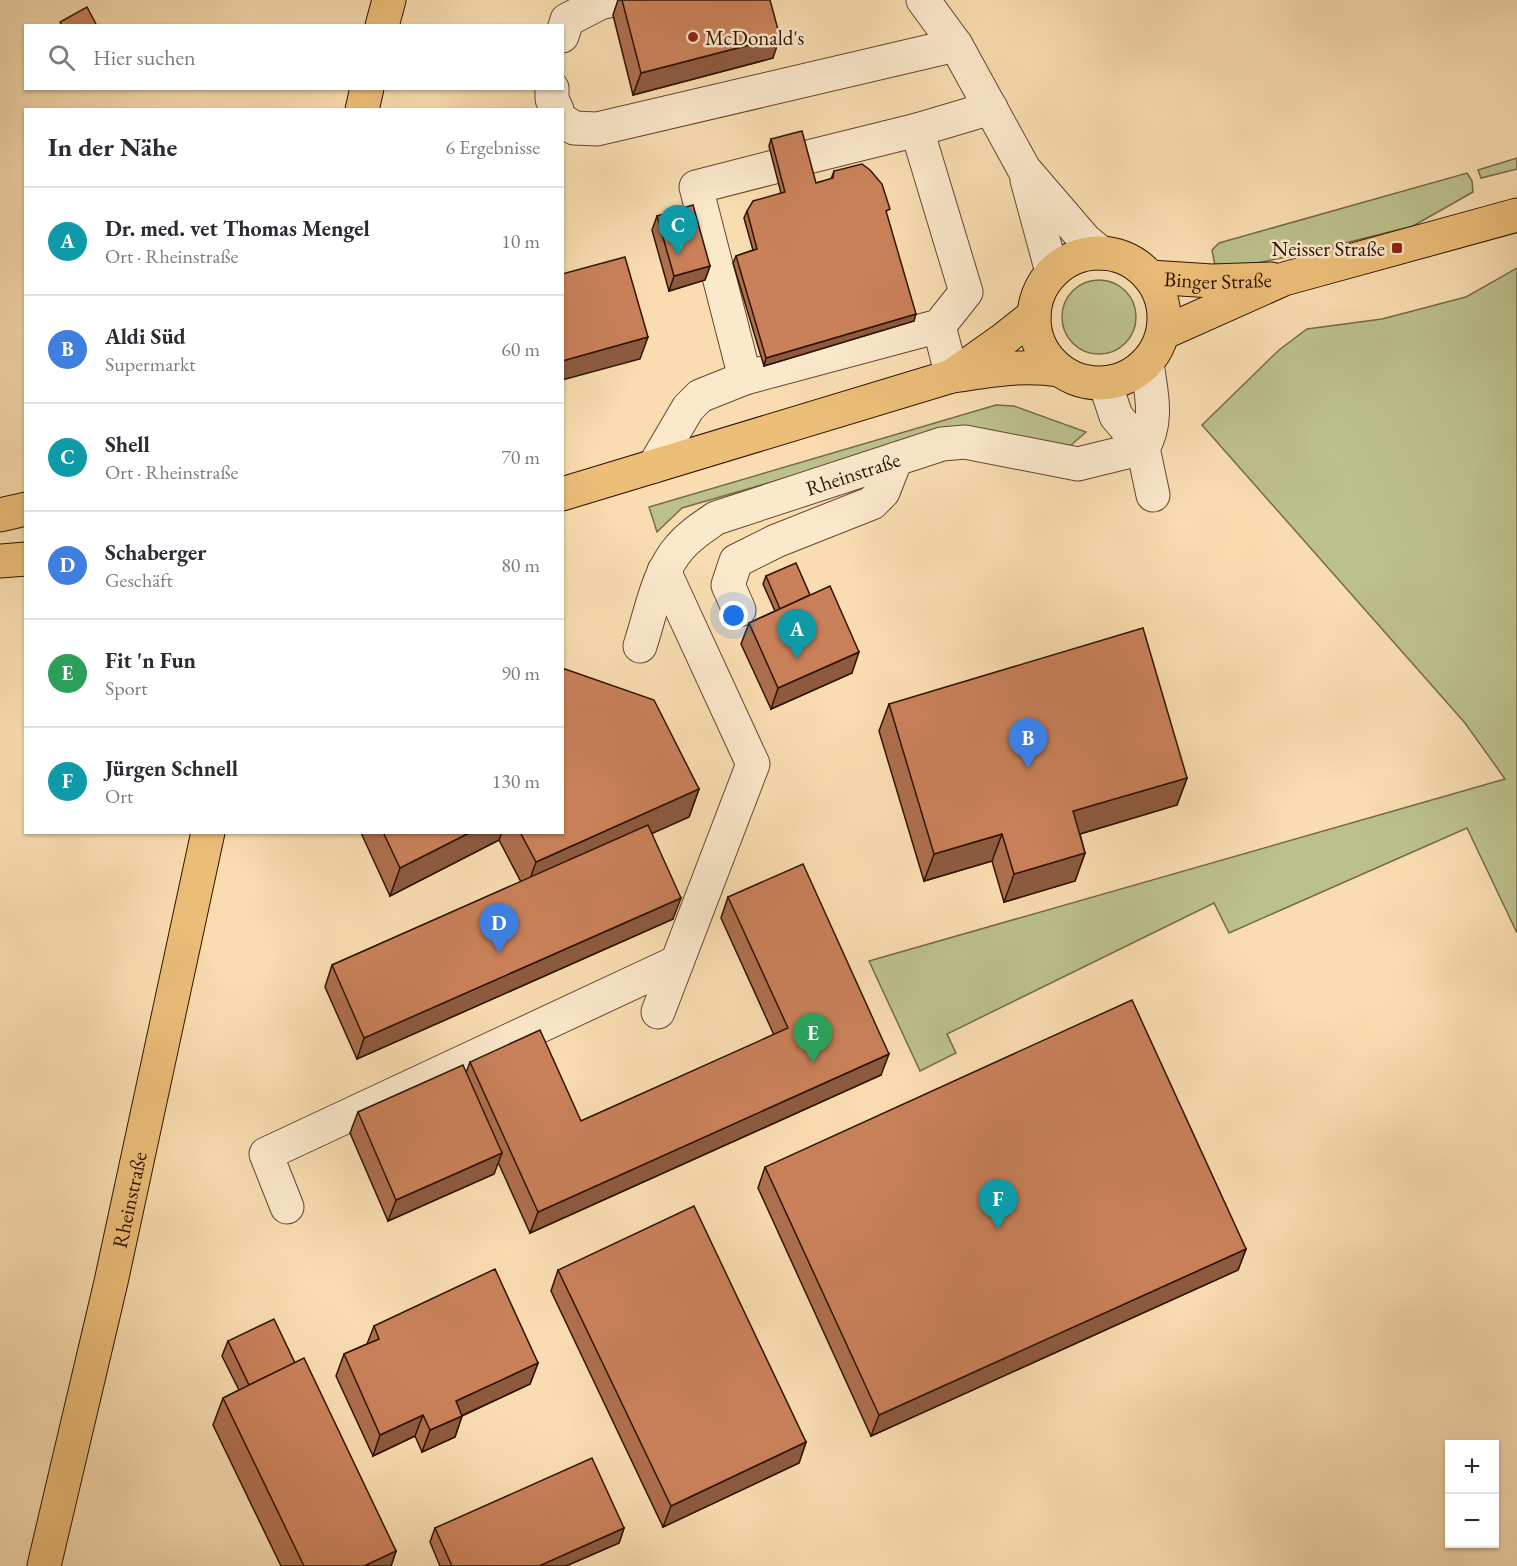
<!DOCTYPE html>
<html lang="de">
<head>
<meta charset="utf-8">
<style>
  :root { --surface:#fff; --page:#f2f2f3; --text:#2b2b33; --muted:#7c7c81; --line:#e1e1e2; --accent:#0f766e }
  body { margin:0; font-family:"EB Garamond",serif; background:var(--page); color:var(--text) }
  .controls { position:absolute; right:18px; bottom:18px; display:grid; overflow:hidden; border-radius:0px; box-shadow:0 2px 4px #0004 }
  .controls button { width:54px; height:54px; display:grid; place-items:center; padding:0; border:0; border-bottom:2px solid var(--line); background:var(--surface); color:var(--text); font:30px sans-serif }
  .you { position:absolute; left:734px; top:616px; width:21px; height:21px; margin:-15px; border:4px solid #fff; border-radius:50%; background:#1a73e8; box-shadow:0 0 0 9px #1a73e833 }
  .badge { display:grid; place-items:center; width:39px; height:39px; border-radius:50%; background:var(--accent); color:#fff; font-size:20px; font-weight:700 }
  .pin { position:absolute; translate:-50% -50px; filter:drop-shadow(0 2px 3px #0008) }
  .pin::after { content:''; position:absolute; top:32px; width:21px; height:18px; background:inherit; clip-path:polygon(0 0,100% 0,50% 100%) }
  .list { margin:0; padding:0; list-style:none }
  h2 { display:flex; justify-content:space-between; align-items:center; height:78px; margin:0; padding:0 24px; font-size:26px }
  h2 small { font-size:20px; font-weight:400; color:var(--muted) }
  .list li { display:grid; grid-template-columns:39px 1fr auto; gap:18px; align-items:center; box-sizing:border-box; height:108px; padding:0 24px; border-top:2px solid var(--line) }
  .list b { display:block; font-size:22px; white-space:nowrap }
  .list p { margin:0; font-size:20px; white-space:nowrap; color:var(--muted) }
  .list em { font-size:20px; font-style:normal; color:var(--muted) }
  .icon { flex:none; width:33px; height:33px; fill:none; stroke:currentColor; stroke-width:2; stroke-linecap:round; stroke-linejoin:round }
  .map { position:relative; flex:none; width:1517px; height:1566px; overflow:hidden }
  .search { position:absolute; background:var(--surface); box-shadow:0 2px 4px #0004; left:24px; top:24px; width:540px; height:66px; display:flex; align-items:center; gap:15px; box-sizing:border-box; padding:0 21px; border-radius:0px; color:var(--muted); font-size:22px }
  .panel { position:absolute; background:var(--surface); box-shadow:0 2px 4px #0004; left:24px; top:108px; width:540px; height:726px; border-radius:0px }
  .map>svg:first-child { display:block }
</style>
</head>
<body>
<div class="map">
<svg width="1517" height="1566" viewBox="0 0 1517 1566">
  <rect width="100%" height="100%" fill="#f9ddb0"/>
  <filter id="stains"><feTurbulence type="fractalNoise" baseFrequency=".00333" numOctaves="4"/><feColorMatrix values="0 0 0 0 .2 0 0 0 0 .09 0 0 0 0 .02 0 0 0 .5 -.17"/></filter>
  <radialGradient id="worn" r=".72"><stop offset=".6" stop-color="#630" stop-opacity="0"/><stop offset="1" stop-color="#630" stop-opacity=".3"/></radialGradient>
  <g fill="#bcc18c" stroke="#766a48" stroke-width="1.5">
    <path d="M 1517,158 L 1517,169 L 1481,178 L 1478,170 Z"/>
    <path d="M 1467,173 L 1472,181 L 1473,192 L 1413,226 L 1302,254 L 1216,271 L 1212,250 L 1219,243 Z"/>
    <path d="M 1517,268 L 1517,933 L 1467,828 L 1229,933 L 1214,903 L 947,1034 L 956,1053 L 920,1071 L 869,961 L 1505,779 L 1465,723 L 1202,425 L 1279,350 L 1307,329 L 1382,319 L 1466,297 Z"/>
    <circle cx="1099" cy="317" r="37"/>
    <path d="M 996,405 L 1014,406 L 1086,432 L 1070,446 L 955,429 L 682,508 L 657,532 L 649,507 Z"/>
  </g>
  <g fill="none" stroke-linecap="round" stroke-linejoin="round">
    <g stroke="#62462e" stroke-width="35">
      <g id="minor">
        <path d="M 923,0 L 956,45 L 1024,169 L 1085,240 L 1101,253"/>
        <path d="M 562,36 L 567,20 L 600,3 L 613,0"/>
        <path d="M 552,88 L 552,99 L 557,110"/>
        <path d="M 562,120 L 574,128 L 597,129 L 956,45"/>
        <path d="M 804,158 L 917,130 L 991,108"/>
        <path d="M 1027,180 L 1052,272"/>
        <path d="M 939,326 L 952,376"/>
        <path d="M 745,378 L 939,326 L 966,292 L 917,130"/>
        <path d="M 1105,383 L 1116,416 L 1143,448 L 1153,495"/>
        <path d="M 654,466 L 688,408 L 700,396 L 745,378 L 696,187 L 774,167"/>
        <path d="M 739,610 L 728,585 L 736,561 L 776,541 L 872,503 L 883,492 L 896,459"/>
        <path id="s1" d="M 640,646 C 651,613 657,573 680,547 C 690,535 703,527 716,518 L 942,444 L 965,442 L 1078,464 L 1143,448 C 1159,421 1151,392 1147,363"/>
        <path d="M 658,1012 L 753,764 L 664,571"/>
        <path d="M 287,1207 L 266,1154 L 677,962"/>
      </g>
    </g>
    <g stroke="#2f1303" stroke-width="35">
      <g id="major">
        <path d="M 382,26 L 389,0"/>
        <path d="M 362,110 L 367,88"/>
        <circle cx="1099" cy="318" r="65"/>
        <path id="s2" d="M 1150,277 L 1212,281 L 1271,279"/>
        <path d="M 1163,333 L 1284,279 L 1517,215"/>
        <path d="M 956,373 L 1004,339 L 1034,315"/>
        <path d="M 562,494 L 952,376 C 988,371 1023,364 1059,370"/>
        <path d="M 0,515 L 26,509"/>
        <path d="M 0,561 L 26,559"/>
        <path id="s3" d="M 44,1566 L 111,1282 L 208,832"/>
      </g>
    </g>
    <use href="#minor" stroke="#fbe9cc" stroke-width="33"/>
    <use href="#major" stroke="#ecbe78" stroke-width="33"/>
  </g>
  <g fill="#ae6f4d" stroke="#2f1303" stroke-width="1.5">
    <path d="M 618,0 L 770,0 L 773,58 L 633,95 L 613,15 Z"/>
    <path d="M 771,139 L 816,183 L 831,179 L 834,171 L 887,216 L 914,321 L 764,366 L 733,263 L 736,256 L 753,250 L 744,218 L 747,211 L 781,193 L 769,146 Z"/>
    <path d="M 657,216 L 710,266 L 705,280 L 669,291 L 652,230 Z"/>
    <path d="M 766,576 L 810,595 L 852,673 L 771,709 L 741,644 L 749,623 L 775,611 L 763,584 Z"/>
    <path d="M 889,704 L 1187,778 L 1177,805 L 1080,834 L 1085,853 L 1075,881 L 1004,902 L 992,861 L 924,881 L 879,731 Z"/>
    <path d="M 699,789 L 689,817 L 652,833 L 673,919 L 357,1059 L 325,987 L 332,965 L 521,882 L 499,840 L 390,896 L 362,835 L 363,832 L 562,832 Z"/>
    <path d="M 728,897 L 881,1075 L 530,1233 L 498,1162 L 494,1174 L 388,1221 L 350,1133 L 358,1112 L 466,1073 L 470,1062 L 581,1121 L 774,1035 L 721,918 Z"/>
    <path d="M 765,1167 L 1246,1249 L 1238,1270 L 871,1436 L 758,1188 Z"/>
    <path d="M 558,1270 L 806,1442 L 799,1463 L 663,1527 L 551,1291 Z"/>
    <path d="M 374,1326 L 538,1363 L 530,1384 L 462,1416 L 455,1437 L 422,1452 L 415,1436 L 373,1456 L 336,1376 L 344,1354 L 367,1344 Z"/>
    <path d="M 228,1341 L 295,1363 L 396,1551 L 391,1566 L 281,1566 L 213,1425 L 223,1398 L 239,1390 L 222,1356 Z"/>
    <path d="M 435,1528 L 624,1528 L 619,1543 L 566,1566 L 440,1566 L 430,1542 Z"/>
  </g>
  <g fill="#8d5a3f" stroke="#2f1303" stroke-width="1.5">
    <path d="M 780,37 L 773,58 L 633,95 L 641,73 Z"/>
    <path d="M 710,266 L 705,280 L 669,291 L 674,276 Z"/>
    <path d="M 916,314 L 914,321 L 764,366 L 766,358 Z"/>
    <path d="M 648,337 L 640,359 L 562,380 L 562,361 Z"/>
    <path d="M 859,652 L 852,673 L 771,709 L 778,688 Z"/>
    <path d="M 1187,778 L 1177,805 L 1063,839 L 1073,811 Z"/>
    <path d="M 699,789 L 689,817 L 526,890 L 536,862 Z"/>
    <path d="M 471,832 L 502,832 L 499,840 L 390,896 L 400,868 Z"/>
    <path d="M 1002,834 L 992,861 L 924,881 L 934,854 Z"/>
    <path d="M 1085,853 L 1075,881 L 1004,902 L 1014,874 Z"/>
    <path d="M 681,898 L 673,919 L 357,1059 L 364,1038 Z"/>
    <path d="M 889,1054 L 881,1075 L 530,1233 L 538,1212 Z"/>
    <path d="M 502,1153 L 494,1174 L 388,1221 L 396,1200 Z"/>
    <path d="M 1246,1249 L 1238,1270 L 871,1436 L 879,1415 Z"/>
    <path d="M 538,1363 L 530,1384 L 448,1422 L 456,1401 Z"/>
    <path d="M 423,1415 L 415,1436 L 373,1456 L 380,1435 Z"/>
    <path d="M 462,1416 L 455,1437 L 422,1452 L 430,1430 Z"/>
    <path d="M 806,1442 L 799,1463 L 663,1527 L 671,1506 Z"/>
    <path d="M 624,1528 L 619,1543 L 566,1566 L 539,1566 Z"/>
    <path d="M 396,1551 L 391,1566 L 364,1566 Z"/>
  </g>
  <g fill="#ca815a" stroke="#2f1303" stroke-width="1.5">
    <path d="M 622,0 L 770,0 L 780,37 L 641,73 Z"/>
    <path d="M 87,7 L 97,26 L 62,26 L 60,22 Z"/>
    <path d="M 802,131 L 816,183 L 833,178 L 834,171 L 862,164 L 870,170 L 882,184 L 890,209 L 886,211 L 916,314 L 766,358 L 736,256 L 757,249 L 747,211 L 753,201 L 785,192 L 771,139 Z"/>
    <path d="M 693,205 L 710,266 L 674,276 L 657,216 Z"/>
    <path d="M 625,257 L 648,337 L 562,361 L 562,274 Z"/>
    <path d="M 796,563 L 810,595 L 780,609 L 766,576 Z"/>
    <path d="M 830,586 L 859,652 L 778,688 L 749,623 Z"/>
    <path d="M 1143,628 L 1187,778 L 1073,811 L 1085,853 L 1014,874 L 1002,834 L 934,854 L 889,704 Z"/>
    <path d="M 562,668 L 654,700 L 699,789 L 536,862 L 520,832 L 562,832 Z"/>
    <path d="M 648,825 L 681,898 L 364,1038 L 332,965 Z"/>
    <path d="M 383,832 L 471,832 L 400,868 Z"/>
    <path d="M 803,864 L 889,1054 L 538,1212 L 470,1062 L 540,1030 L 581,1121 L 788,1028 L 728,897 Z"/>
    <path d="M 1132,1000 L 1246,1249 L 879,1415 L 765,1167 Z"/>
    <path d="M 463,1065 L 502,1153 L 396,1200 L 358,1112 Z"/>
    <path d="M 694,1206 L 806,1442 L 671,1506 L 558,1270 Z"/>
    <path d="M 495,1269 L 538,1363 L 456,1401 L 462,1416 L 430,1430 L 423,1415 L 380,1435 L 344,1354 L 379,1339 L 374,1326 Z"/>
    <path d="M 274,1319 L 295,1363 L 249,1385 L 228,1341 Z"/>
    <path d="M 304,1358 L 396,1551 L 364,1566 L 304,1566 L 223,1398 Z"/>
    <path d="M 592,1458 L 624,1528 L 539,1566 L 452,1566 L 435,1528 Z"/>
  </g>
  <g fill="#8f2418" stroke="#fbe9cc" stroke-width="2">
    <circle cx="693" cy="37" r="6"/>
    <rect x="1391" y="242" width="12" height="12" rx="3"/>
  </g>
  <g text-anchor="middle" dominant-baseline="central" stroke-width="5" stroke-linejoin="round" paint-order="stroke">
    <g font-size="21" fill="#2f1303" stroke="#fbe9cc" text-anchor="start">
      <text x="705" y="37">McDonald's</text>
      <text x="1385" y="248" text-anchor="end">Neisser Straße</text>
    </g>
    <g font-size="21" fill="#2f1303" stroke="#fbe9cc">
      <text stroke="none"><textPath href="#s2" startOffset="68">Binger Straße</textPath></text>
      <text stroke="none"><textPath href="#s1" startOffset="298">Rheinstraße</textPath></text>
      <text stroke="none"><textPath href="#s3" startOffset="376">Rheinstraße</textPath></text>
    </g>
  </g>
  <rect width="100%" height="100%" filter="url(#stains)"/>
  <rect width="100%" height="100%" fill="url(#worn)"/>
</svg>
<div class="controls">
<button>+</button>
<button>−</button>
</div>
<div class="you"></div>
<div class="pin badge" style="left:797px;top:659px;background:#0f9aa8">A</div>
<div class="pin badge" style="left:1028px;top:768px;background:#3f7fe0">B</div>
<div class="pin badge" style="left:678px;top:255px;background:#0f9aa8">C</div>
<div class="pin badge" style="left:499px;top:953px;background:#3f7fe0">D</div>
<div class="pin badge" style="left:813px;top:1063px;background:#2e9e5b">E</div>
<div class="pin badge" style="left:998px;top:1229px;background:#0f9aa8">F</div>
<div class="search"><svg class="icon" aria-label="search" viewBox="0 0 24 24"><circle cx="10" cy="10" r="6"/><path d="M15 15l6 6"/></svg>Hier suchen</div>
<section class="panel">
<h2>In der Nähe<small>6 Ergebnisse</small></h2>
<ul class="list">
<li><span class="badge" style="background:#0f9aa8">A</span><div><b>Dr. med. vet Thomas Mengel</b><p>Ort · Rheinstraße</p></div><em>10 m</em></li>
<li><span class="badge" style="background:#3f7fe0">B</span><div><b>Aldi Süd</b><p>Supermarkt</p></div><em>60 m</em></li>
<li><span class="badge" style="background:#0f9aa8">C</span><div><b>Shell</b><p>Ort · Rheinstraße</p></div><em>70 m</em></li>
<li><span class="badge" style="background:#3f7fe0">D</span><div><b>Schaberger</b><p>Geschäft</p></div><em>80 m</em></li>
<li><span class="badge" style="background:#2e9e5b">E</span><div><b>Fit 'n Fun</b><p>Sport</p></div><em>90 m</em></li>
<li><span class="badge" style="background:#0f9aa8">F</span><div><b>Jürgen Schnell</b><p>Ort</p></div><em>130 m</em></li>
</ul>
</section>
</div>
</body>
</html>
